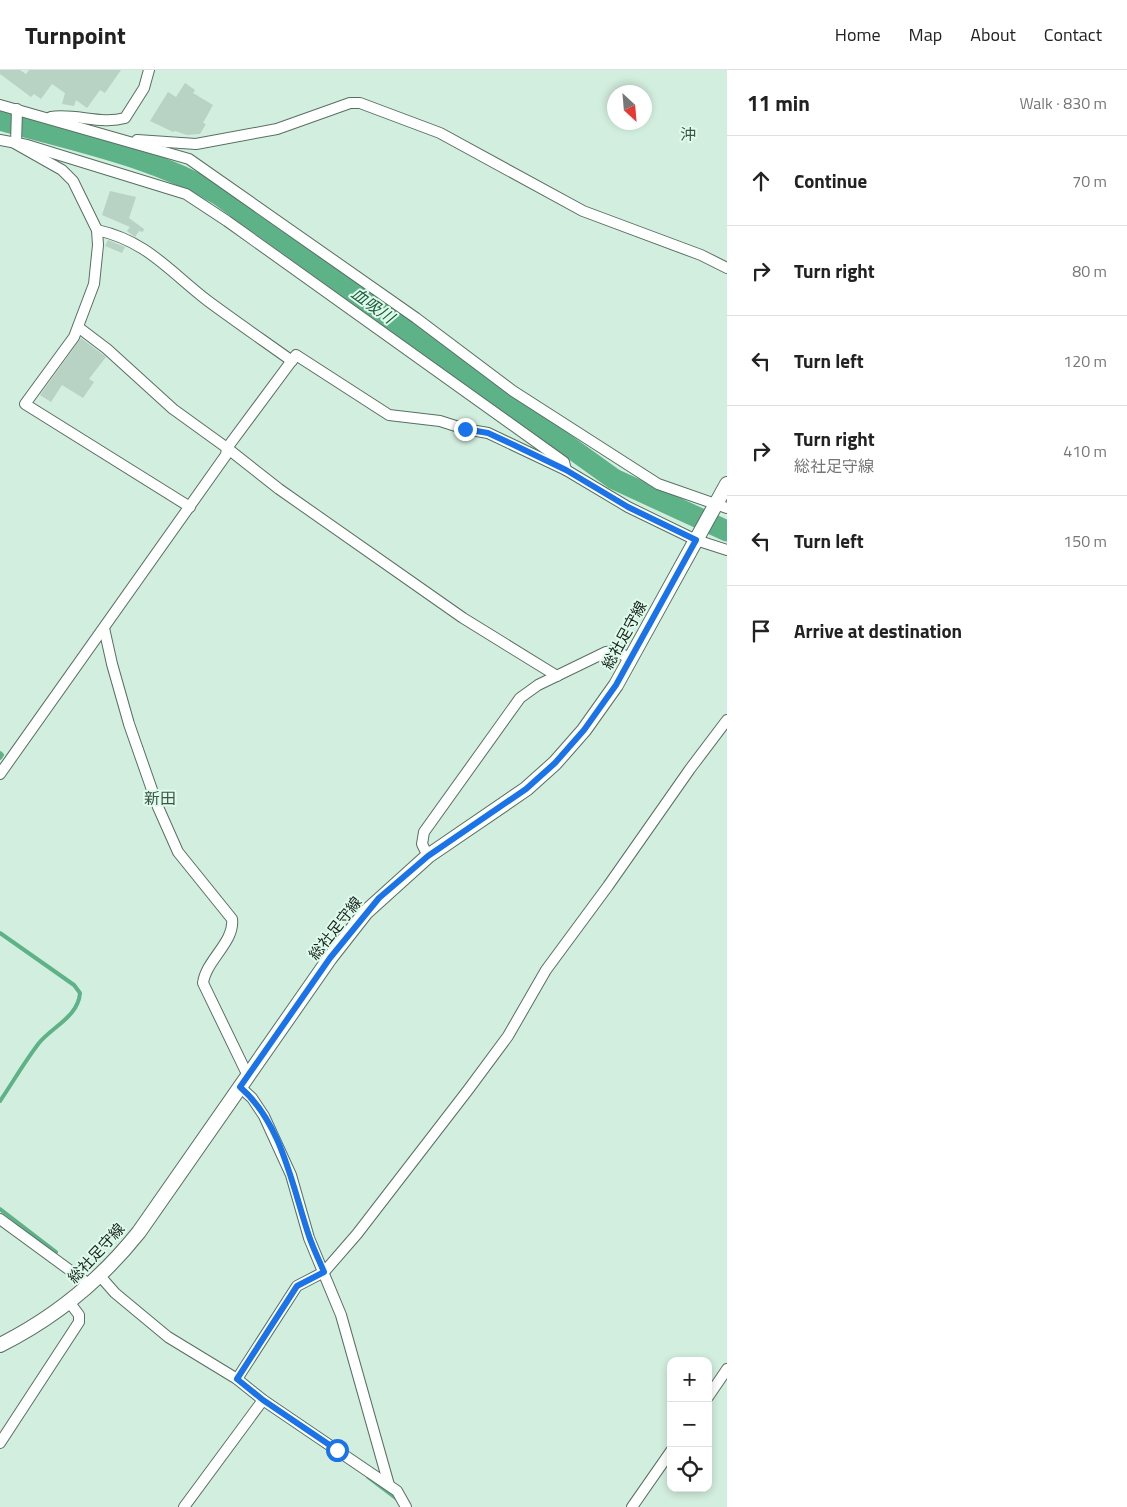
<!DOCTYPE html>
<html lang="en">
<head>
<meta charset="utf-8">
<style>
  :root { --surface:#fff; --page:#f6f6f6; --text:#222; --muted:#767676; --line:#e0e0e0 }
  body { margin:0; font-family:"Titillium Web","Noto Sans JP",sans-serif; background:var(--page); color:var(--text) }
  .controls { position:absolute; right:15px; bottom:15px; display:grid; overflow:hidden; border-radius:10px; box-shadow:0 2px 8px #0003 }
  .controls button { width:45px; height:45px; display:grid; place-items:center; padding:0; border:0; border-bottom:1px solid var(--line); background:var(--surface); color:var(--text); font:25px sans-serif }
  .compass { position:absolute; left:607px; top:15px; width:45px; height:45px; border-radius:50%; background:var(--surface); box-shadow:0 2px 8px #0003; rotate:154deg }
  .stop { position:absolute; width:15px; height:15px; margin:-11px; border:4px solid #1a73e8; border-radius:50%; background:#fff }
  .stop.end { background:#1a73e8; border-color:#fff; box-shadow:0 1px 5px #0008 }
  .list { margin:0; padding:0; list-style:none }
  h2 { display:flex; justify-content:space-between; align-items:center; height:65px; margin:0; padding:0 20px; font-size:21px }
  h2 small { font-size:16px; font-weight:400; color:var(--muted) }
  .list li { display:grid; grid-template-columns:32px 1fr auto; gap:15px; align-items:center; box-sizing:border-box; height:90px; padding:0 20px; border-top:1px solid var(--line) }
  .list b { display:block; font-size:19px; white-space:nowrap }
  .list p { margin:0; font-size:16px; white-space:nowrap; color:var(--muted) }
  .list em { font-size:16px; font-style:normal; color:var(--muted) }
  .icon { flex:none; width:28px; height:28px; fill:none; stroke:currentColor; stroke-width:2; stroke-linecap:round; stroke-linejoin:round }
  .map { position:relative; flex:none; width:727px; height:1437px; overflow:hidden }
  header { display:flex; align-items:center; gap:30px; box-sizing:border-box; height:70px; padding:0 25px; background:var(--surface); border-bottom:1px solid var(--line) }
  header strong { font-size:24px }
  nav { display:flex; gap:28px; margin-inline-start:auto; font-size:18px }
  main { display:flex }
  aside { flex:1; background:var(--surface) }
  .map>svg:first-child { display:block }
</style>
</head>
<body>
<header>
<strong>Turnpoint</strong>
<nav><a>Home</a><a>Map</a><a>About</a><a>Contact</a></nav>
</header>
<main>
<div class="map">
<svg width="727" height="1437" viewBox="0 0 727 1437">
  <rect width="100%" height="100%" fill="#d2eede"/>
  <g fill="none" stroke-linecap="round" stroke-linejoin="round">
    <g stroke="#5eb288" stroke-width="4">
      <path d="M 0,683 L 2,685 L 0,688"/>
      <path d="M 0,863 L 74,915 L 80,923 C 78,947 53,956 39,973 C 25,991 13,1012 0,1031"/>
      <path d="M 0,1139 L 56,1182"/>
      <path d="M 368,1407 L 397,1429"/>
    </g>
    <path stroke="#5eb288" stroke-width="21" d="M 0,50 C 74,71 152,86 219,125 L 614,409 L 727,461"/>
  </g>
  <g fill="#b8d3c3">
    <path d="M 0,0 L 20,0 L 26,4 L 29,0 L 121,0 L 105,23 L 100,20 L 87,38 L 76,30 L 74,36 L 62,34 L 65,23 L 52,14 L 41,29 L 34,24 L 31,27 L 0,4 Z"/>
    <path d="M 185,13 L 195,20 L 193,23 L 213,35 L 203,53 L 206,54 L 200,64 L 187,65 L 175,61 L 173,62 L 150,51 L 168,22 L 176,27 Z"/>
    <path d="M 110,121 L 136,127 L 129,148 L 144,159 L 143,162 L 139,161 L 135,167 L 127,161 L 130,157 L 102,145 Z"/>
    <path d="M 108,170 L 125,177 L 122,183 L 105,176 Z"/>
    <path d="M 81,268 L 106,287 L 89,309 L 94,312 L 83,328 L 62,315 L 51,332 L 40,325 Z"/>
  </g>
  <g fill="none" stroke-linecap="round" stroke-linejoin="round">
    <g stroke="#577062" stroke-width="12">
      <g id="minor">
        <path d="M 0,35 L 189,89 L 416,248 L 513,321 L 658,414 L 727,438"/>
        <path d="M 17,39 L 16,74 L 62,100 L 73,111 L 97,160 L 98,175 L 94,214 L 74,267 L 25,334 L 190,437"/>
        <path d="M 51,47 C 75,43 101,55 125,48 L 144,18 L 149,0"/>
        <path d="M 0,70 L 27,75 L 186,124 L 227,151 L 564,392 L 566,400"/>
        <path d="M 137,70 L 196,74 L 277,59 L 350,33 L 360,33 L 440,63 L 583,141 L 701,185 L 727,198"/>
        <path d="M 97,160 C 147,171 169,201 208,231 C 235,251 264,271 292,291"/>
        <path d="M 78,257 L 107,279 L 173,339 L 227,378 L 279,419 L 463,548 L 557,606"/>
        <path d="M 104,558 L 112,594 L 129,654 L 158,737 L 178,782 L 232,849 C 235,872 206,890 203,913 L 248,1006"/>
        <path d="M 0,704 L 226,385 L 227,378 L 296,285 L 389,345 L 440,351 L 465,359 L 488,363 L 566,400 L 628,437 L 696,470 L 727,480"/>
        <path d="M 428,786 L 422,774 L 424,762 L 520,628 L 538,615 L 606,582 L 616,581 L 629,588"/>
        <path d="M 240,1017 L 252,1028 L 264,1046 L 291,1105 L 309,1168 L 341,1245 L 389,1415"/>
        <path d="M 0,1149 L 90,1215"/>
        <path d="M 100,1206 L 115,1223 L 168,1267 L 237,1309 L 263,1330 L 397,1421 L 406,1437"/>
        <path d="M 237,1309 L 297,1216 L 324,1202 L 357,1164 L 468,1020 L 508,966 L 546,900 L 608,816 L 690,699 L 727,650"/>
        <path d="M 708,1327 L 727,1299"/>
        <path d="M 0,1373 L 79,1252 L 79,1245 L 70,1233"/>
        <path d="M 184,1437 L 263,1330"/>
        <path d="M 632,1437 L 671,1381"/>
      </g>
    </g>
    <g stroke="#577062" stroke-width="16">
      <path id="secondary" d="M 0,1275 C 56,1247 100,1211 139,1162 L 330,888 L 366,842 L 428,786 L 526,719 L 555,693 L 584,660 L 616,615 L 727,414"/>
    </g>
    <use href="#minor" stroke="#fff" stroke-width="10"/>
    <use href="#secondary" stroke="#fff" stroke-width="14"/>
  </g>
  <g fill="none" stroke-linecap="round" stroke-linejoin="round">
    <path stroke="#1a73e8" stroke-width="6" d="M 337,1380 L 263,1330 L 237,1309 L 297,1216 L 324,1202 C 319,1190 313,1178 309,1166 C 292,1116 282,1053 240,1017 L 330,888 L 379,828 L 428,786 L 526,719 L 555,693 L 584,660 L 616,615 L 696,470 L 628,437 L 566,400 L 514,375 L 488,363 L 465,359"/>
  </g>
  <g text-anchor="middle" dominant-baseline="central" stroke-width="4" stroke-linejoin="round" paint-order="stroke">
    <g font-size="15" fill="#18221c" stroke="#dffbeb">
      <text transform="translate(624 565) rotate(-61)">総社足守線</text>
      <text transform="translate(335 858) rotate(-52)">総社足守線</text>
      <text transform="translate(96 1183) rotate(-47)">総社足守線</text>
    </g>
    <g font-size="16" fill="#3d5447" stroke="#dffbeb">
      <text x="688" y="64">沖</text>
      <text x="160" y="728">新田</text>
    </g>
    <g font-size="16" font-style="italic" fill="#1a5a3d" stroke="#dffbeb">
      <text transform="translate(373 235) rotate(36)">血吸川</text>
    </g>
  </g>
</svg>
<div class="controls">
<button>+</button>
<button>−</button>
<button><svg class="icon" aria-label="locate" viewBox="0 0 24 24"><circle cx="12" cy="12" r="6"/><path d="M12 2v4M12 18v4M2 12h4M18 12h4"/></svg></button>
</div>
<svg class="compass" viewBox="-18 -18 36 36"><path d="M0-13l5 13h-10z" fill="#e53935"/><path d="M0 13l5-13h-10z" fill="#767676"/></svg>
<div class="stop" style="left:337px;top:1380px"></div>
<div class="stop end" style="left:465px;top:359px"></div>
</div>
<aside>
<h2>11 min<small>Walk · 830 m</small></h2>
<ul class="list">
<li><svg class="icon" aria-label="ahead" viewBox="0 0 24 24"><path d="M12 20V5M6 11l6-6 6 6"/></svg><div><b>Continue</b></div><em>70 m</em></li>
<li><svg class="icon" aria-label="right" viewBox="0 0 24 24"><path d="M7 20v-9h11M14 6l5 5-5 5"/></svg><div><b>Turn right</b></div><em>80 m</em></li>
<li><svg class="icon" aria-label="left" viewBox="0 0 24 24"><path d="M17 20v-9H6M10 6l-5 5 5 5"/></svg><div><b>Turn left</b></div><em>120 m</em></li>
<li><svg class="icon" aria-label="right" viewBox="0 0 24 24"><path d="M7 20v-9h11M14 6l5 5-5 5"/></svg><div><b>Turn right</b><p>総社足守線</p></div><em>410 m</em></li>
<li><svg class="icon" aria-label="left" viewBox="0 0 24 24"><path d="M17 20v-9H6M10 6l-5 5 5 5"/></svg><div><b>Turn left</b></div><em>150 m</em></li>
<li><svg class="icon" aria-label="arrive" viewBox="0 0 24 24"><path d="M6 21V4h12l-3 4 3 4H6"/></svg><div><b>Arrive at destination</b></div></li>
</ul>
</aside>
</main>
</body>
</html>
